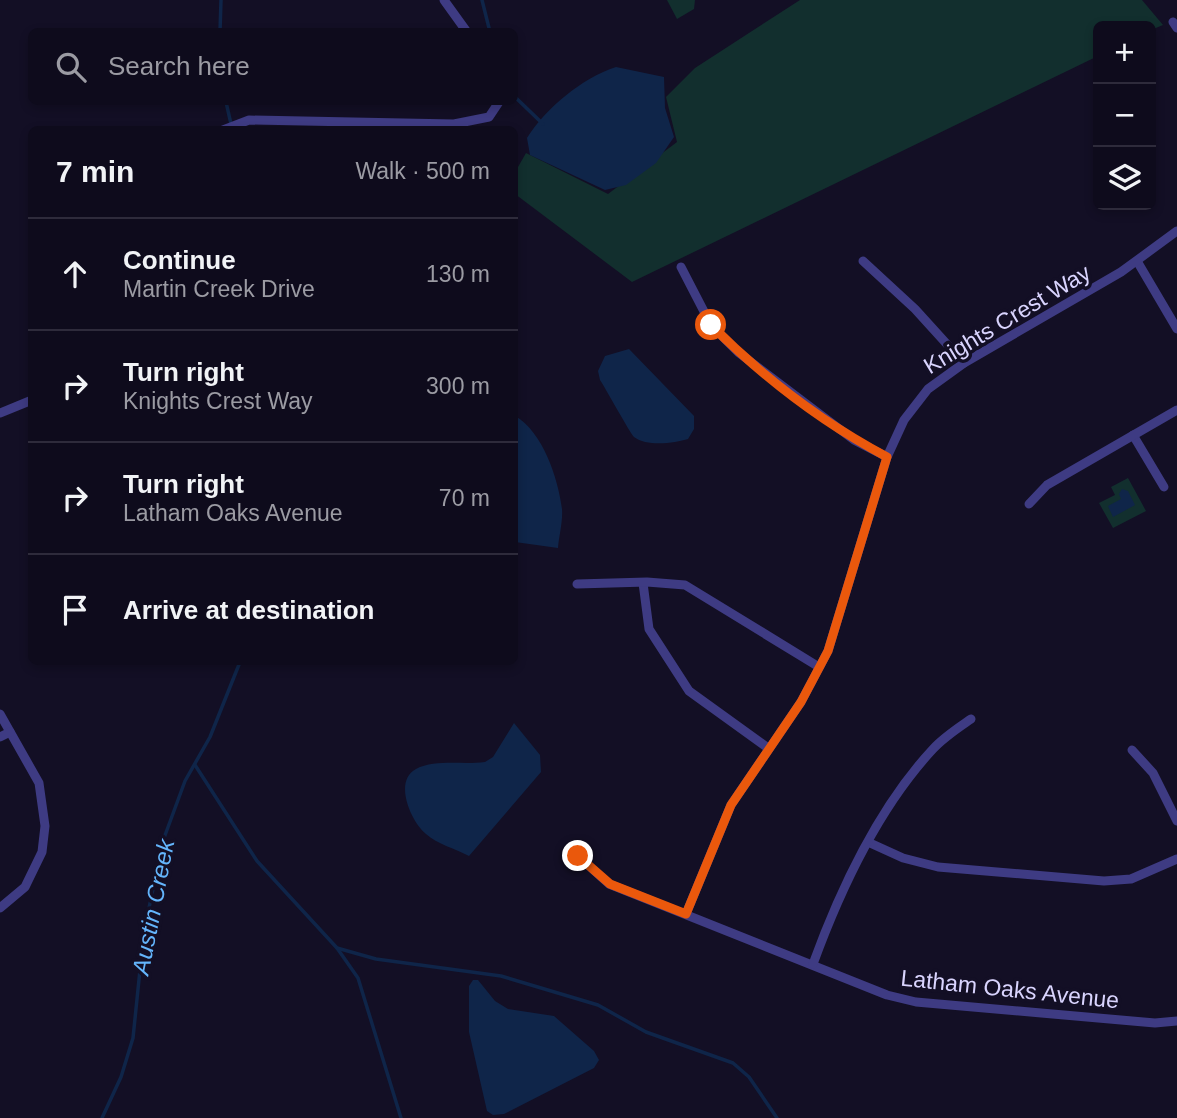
<!DOCTYPE html>
<html lang="en">
<head>
<meta charset="utf-8">
<style>
  :root { --surface:#0e0b1c; --page:#1c1929; --text:#f1f3f6; --muted:#9b9ba3; --line:#2e2b3b }
  body { margin:0; font-family:Helvetica,sans-serif; background:var(--page); color:var(--text) }
  .controls { position:absolute; right:21px; top:21px; display:grid; overflow:hidden; border-radius:10px; box-shadow:0 4px 10px #0003 }
  .controls button { width:63px; height:63px; display:grid; place-items:center; padding:0; border:0; border-bottom:2px solid var(--line); background:var(--surface); color:var(--text); font:35px sans-serif }
  .stop { position:absolute; width:21px; height:21px; margin:-16px; border:5px solid #ea580c; border-radius:50%; background:#fff }
  .stop.end { background:#ea580c; border-color:#fff; box-shadow:0 2px 7px #0008 }
  .list { margin:0; padding:0; list-style:none }
  h2 { display:flex; justify-content:space-between; align-items:center; height:91px; margin:0; padding:0 28px; font-size:30px }
  h2 small { font-size:23px; font-weight:400; color:var(--muted) }
  .list li { display:grid; grid-template-columns:46px 1fr auto; gap:21px; align-items:center; box-sizing:border-box; height:112px; padding:0 28px; border-top:2px solid var(--line) }
  .list b { display:block; font-size:26px; white-space:nowrap }
  .list p { margin:0; font-size:23px; white-space:nowrap; color:var(--muted) }
  .list em { font-size:23px; font-style:normal; color:var(--muted) }
  .icon { flex:none; width:38px; height:38px; fill:none; stroke:currentColor; stroke-width:2; stroke-linecap:round; stroke-linejoin:round }
  .map { position:relative; flex:none; width:1177px; height:1118px; overflow:hidden }
  .search { position:absolute; background:var(--surface); box-shadow:0 4px 10px #0003; left:28px; top:28px; width:490px; height:77px; display:flex; align-items:center; gap:18px; box-sizing:border-box; padding:0 24px; border-radius:10px; color:var(--muted); font-size:26px }
  .panel { position:absolute; background:var(--surface); box-shadow:0 4px 10px #0003; left:28px; top:126px; width:490px; height:539px; border-radius:10px }
  .map>svg:first-child { display:block }
</style>
</head>
<body>
<div class="map">
<svg width="1177" height="1118" viewBox="0 0 1177 1118">
  <rect width="100%" height="100%" fill="#130f25"/>
  <g fill="#122f2e">
    <path d="M 667,0 L 695,0 L 694,9 L 677,19 Z"/>
    <path d="M 800,0 L 1142,0 L 1163,25 L 1151,30 L 1151,26 L 1098,26 L 1098,56 L 632,282 L 515,194 L 514,174 L 526,153 L 608,194 L 677,142 L 666,97 L 695,68 Z"/>
    <path d="M 1128,478 L 1146,511 L 1113,528 L 1099,503 L 1115,495 L 1111,487 Z"/>
  </g>
  <g fill="#0f2549">
    <path d="M 616,67 L 664,77 L 665,108 L 674,137 L 656,163 L 626,185 L 605,190 L 530,155 L 527,138 C 546,108 582,78 616,67 Z"/>
    <path d="M 629,349 L 694,416 L 694,429 L 688,439 C 675,443 647,447 634,437 C 630,433 606,389 600,380 L 598,371 L 605,356 Z"/>
    <path d="M 515,416 C 543,432 558,478 562,509 C 563,521 559,536 558,548 L 515,542 Z"/>
    <path d="M 1122,489 L 1128,491 L 1135,505 L 1113,517 L 1108,506 L 1121,499 L 1119,494 Z"/>
    <path d="M 514,723 L 540,755 L 541,772 L 469,856 C 456,849 437,844 426,834 C 411,822 393,781 416,769 C 435,759 463,765 485,762 L 493,757 Z"/>
    <path d="M 473,980 L 478,980 L 495,1001 L 508,1009 L 554,1016 L 594,1051 L 599,1060 L 594,1068 L 504,1114 L 493,1115 L 487,1111 L 469,1032 L 469,986 Z"/>
  </g>
  <g fill="none" stroke-linecap="round" stroke-linejoin="round">
    <g stroke="#0f2549" stroke-width="3.5">
      <path d="M 482,0 L 490,32"/>
      <path d="M 220,32 L 221,0"/>
      <path d="M 514,96 L 543,124"/>
      <path d="M 226,102 L 231,124"/>
      <path d="M 195,765 L 257,861 L 337,948 L 358,978 L 401,1118"/>
      <path d="M 337,948 L 376,959 L 501,976 L 598,1005 L 646,1032 L 733,1063 L 749,1077 L 777,1118"/>
      <path d="M 102,1118 L 121,1077 L 133,1038 L 144,931 L 164,838 L 185,781 L 210,737 L 240,662"/>
    </g>
    <g stroke="#3e3b83" stroke-width="9">
      <path d="M 444,0 L 467,32"/>
      <path d="M 1173,22 L 1177,28"/>
      <path d="M 223,130 L 249,120 L 454,124 L 489,117 L 499,102"/>
      <path d="M 863,261 L 915,309 L 964,363"/>
      <path d="M 1137,261 L 1177,329"/>
      <path d="M 681,267 L 711,325 L 739,353 L 854,440 L 887,457"/>
      <path d="M 0,413 L 32,400"/>
      <path d="M 1133,435 L 1164,487"/>
      <path d="M 1029,504 L 1047,485 L 1177,410"/>
      <path d="M 643,583 L 649,629 L 689,691 L 768,748"/>
      <path d="M 577,584 L 647,582 L 685,585 L 819,667"/>
      <path d="M 0,714 L 39,783 L 45,826 L 42,852 L 25,887 L 0,908"/>
      <path d="M 0,737 L 10,732"/>
      <path d="M 1132,750 L 1153,773 L 1177,821"/>
      <path d="M 870,843 L 903,858 L 938,867 L 1104,881 L 1131,879 L 1177,859"/>
      <path d="M 578,856 L 609,884 L 887,995 L 916,1002 L 1155,1023 L 1177,1021"/>
      <path d="M 686,914 L 731,805 L 801,702 L 828,651 L 887,457 L 904,420 L 928,389 L 964,363 L 1121,272 L 1177,231"/>
      <path d="M 813,964 C 840,890 879,807 933,749 C 944,737 958,728 971,719"/>
    </g>
  </g>
  <g fill="none" stroke-linecap="round" stroke-linejoin="round">
    <path stroke="#ea580c" stroke-width="9" d="M 578,856 L 610,884 L 686,914 L 731,805 L 801,702 L 828,651 L 887,457 C 823,423 762,376 711,325"/>
  </g>
  <g text-anchor="middle" dominant-baseline="central" stroke-width="7" stroke-linejoin="round" paint-order="stroke">
    <g font-size="23" fill="#d9d4fe" stroke="#130f25">
      <text transform="translate(1007 319) rotate(-31)">Knights Crest Way</text>
      <text transform="translate(1010 989) rotate(6)">Latham Oaks Avenue</text>
    </g>
    <g font-size="24" font-style="italic" fill="#64b5fc" stroke="#130f25">
      <text transform="translate(153 907) rotate(-79)">Austin Creek</text>
    </g>
  </g>
</svg>
<div class="controls">
<button>+</button>
<button>−</button>
<button><svg class="icon" aria-label="layers" viewBox="0 0 24 24"><path d="M12 4l9 5-9 5-9-5zM3 14l9 5 9-5"/></svg></button>
</div>
<div class="stop" style="left:711px;top:325px"></div>
<div class="stop end" style="left:578px;top:856px"></div>
<div class="search"><svg class="icon" aria-label="search" viewBox="0 0 24 24"><circle cx="10" cy="10" r="6"/><path d="M15 15l6 6"/></svg>Search here</div>
<section class="panel">
<h2>7 min<small>Walk · 500 m</small></h2>
<ul class="list">
<li><svg class="icon" aria-label="ahead" viewBox="0 0 24 24"><path d="M12 20V5M6 11l6-6 6 6"/></svg><div><b>Continue</b><p>Martin Creek Drive</p></div><em>130 m</em></li>
<li><svg class="icon" aria-label="right" viewBox="0 0 24 24"><path d="M7 20v-9h11M14 6l5 5-5 5"/></svg><div><b>Turn right</b><p>Knights Crest Way</p></div><em>300 m</em></li>
<li><svg class="icon" aria-label="right" viewBox="0 0 24 24"><path d="M7 20v-9h11M14 6l5 5-5 5"/></svg><div><b>Turn right</b><p>Latham Oaks Avenue</p></div><em>70 m</em></li>
<li><svg class="icon" aria-label="arrive" viewBox="0 0 24 24"><path d="M6 21V4h12l-3 4 3 4H6"/></svg><div><b>Arrive at destination</b></div></li>
</ul>
</section>
</div>
</body>
</html>
